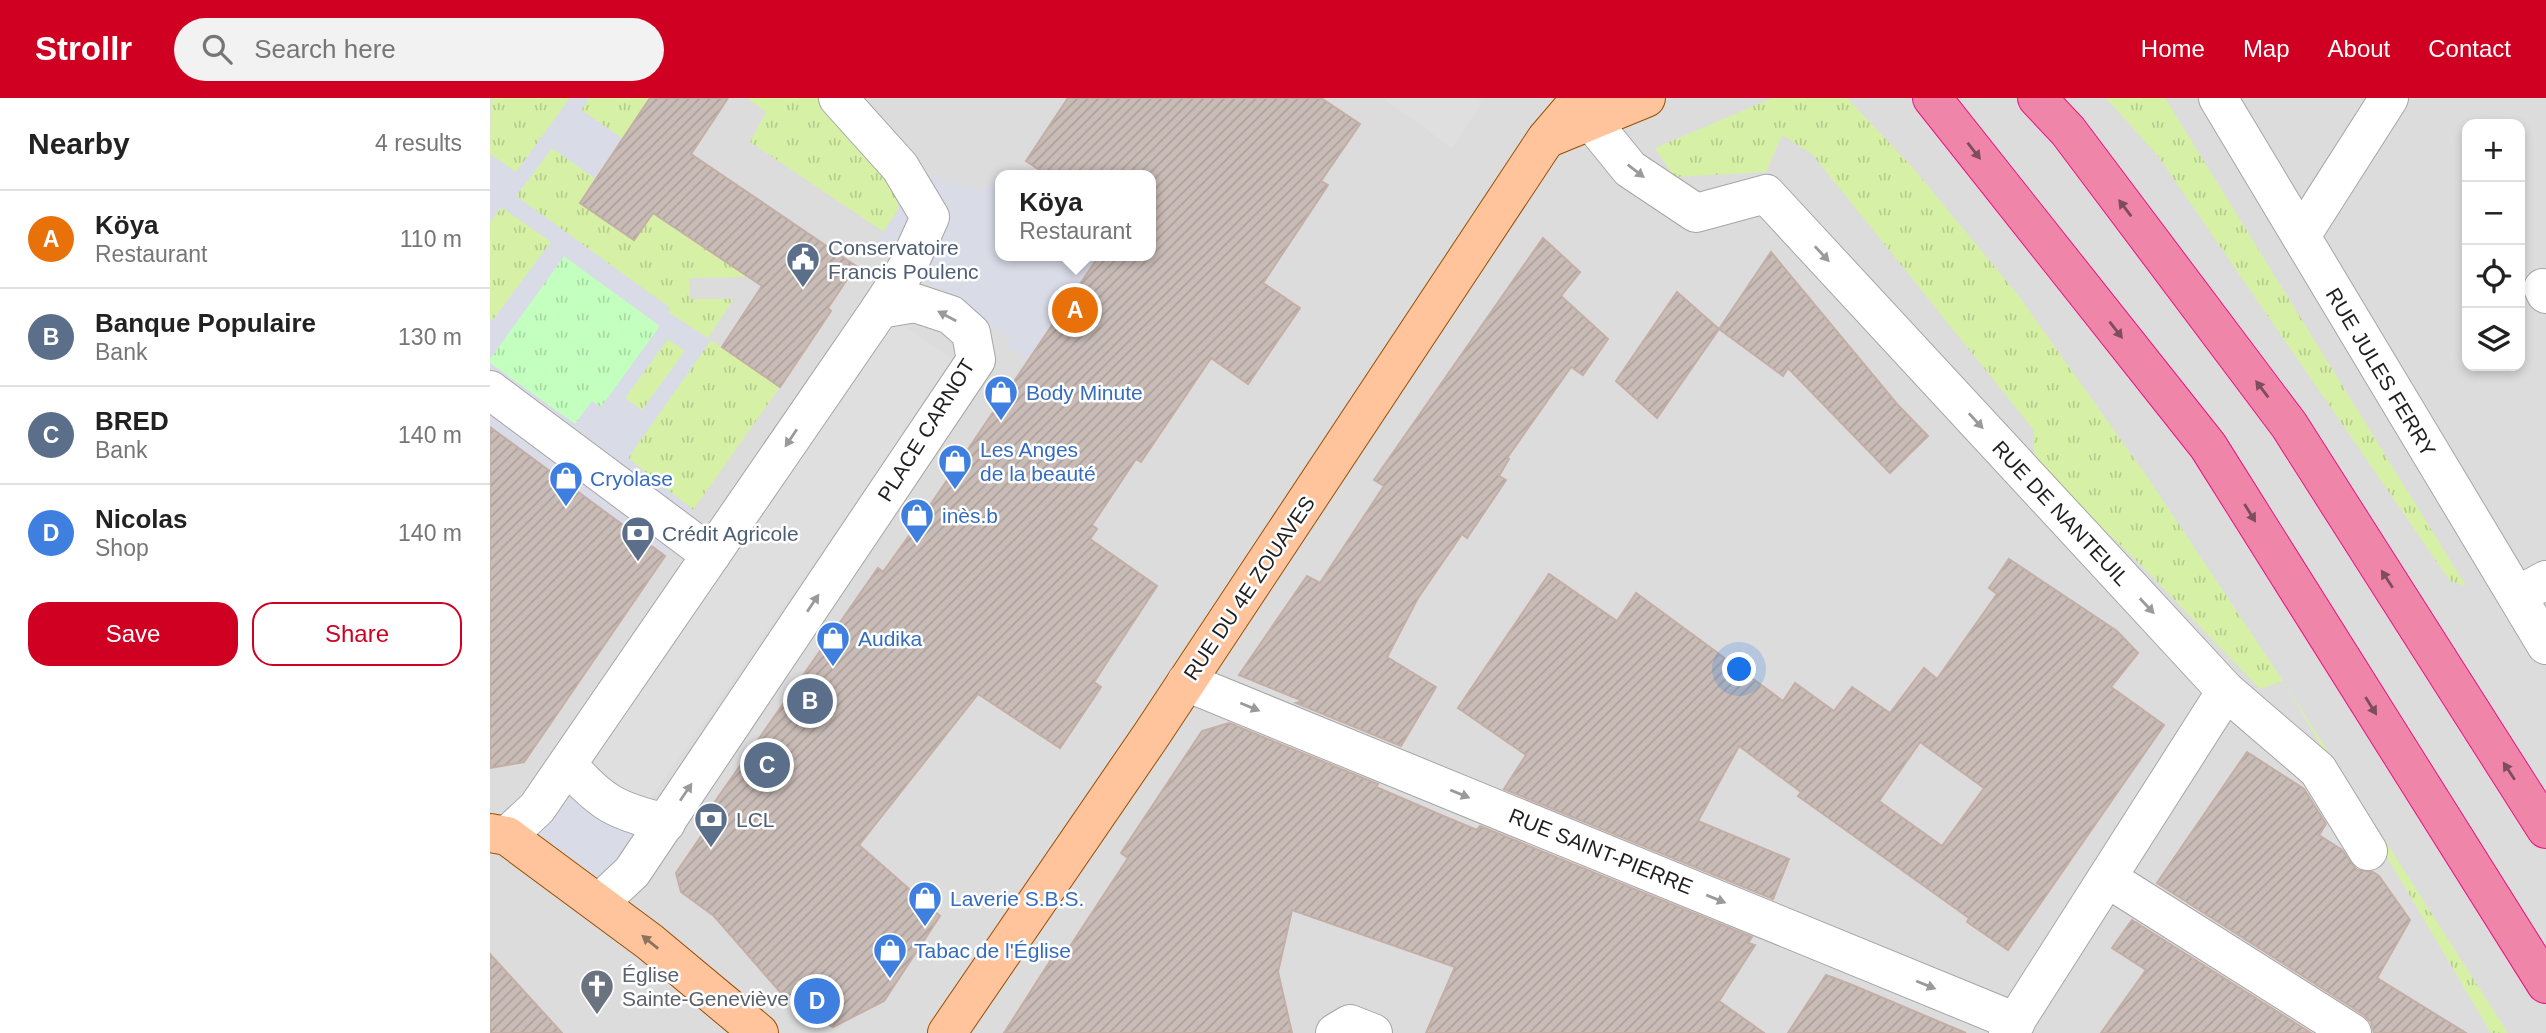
<!DOCTYPE html>
<html lang="en">
<head>
<meta charset="utf-8">
<style>
  :root { --surface:#fff; --page:#f2f2f2; --text:#222; --muted:#767676; --line:#e0e0e0; --accent:#cf0022 }
  body { margin:0; font-family:Helvetica,sans-serif; background:var(--page); color:var(--text) }
  .controls { position:absolute; right:21px; top:21px; display:grid; overflow:hidden; border-radius:14px; box-shadow:0 4px 10px #0003 }
  .controls button { width:63px; height:63px; display:grid; place-items:center; padding:0; border:0; border-bottom:2px solid var(--line); background:var(--surface); color:var(--text); font:35px sans-serif }
  .you { position:absolute; left:1250px; top:572px; width:24px; height:24px; margin:-18px; border:5px solid #fff; border-radius:50%; background:#1a73e8; box-shadow:0 0 0 10px #1a73e833 }
  .badge { display:grid; place-items:center; width:46px; height:46px; border-radius:50%; background:var(--accent); color:#fff; font-size:23px; font-weight:700 }
  .pin { position:absolute; translate:-50% -50%; border:4px solid #fff; box-shadow:0 2px 7px #0006 }
  .popup { position:absolute; left:505px; top:72px; width:161px; height:91px; box-sizing:border-box; display:grid; place-content:center; border-radius:14px; background:var(--surface); filter:drop-shadow(0 2px 5px #0005); font-size:23px; white-space:nowrap; color:var(--muted) }
  .popup b { font-size:26px; color:var(--text) }
  .popup::after { content:''; position:absolute; left:50%; top:100%; margin-left:-14px; border:14px solid transparent; border-top-color:var(--surface) }
  .list { margin:0; padding:0; list-style:none }
  h2 { display:flex; justify-content:space-between; align-items:center; height:91px; margin:0; padding:0 28px; font-size:30px }
  h2 small { font-size:23px; font-weight:400; color:var(--muted) }
  .list li { display:grid; grid-template-columns:46px 1fr auto; gap:21px; align-items:center; box-sizing:border-box; height:98px; padding:0 28px; border-top:2px solid var(--line) }
  .list b { display:block; font-size:26px; white-space:nowrap }
  .list p { margin:0; font-size:23px; white-space:nowrap; color:var(--muted) }
  .list em { font-size:23px; font-style:normal; color:var(--muted) }
  .actions { display:flex; gap:14px; padding:21px 28px }
  .actions a { flex:1; padding:16px 0; border:2px solid var(--accent); border-radius:21px; text-align:center; font-size:24px; color:var(--accent) }
  .actions .main { background:var(--accent); color:#fff }
  .icon { flex:none; width:38px; height:38px; fill:none; stroke:currentColor; stroke-width:2; stroke-linecap:round; stroke-linejoin:round }
  .map { position:relative; flex:none; width:2056px; height:935px; overflow:hidden }
  header { display:flex; align-items:center; gap:42px; box-sizing:border-box; height:98px; padding:0 35px; background:var(--accent); color:#fff }
  header strong { font-size:33px }
  nav { display:flex; gap:38px; margin-inline-start:auto; font-size:24px }
  .search { width:490px; height:63px; background:var(--page); display:flex; align-items:center; gap:18px; box-sizing:border-box; padding:0 24px; border-radius:38px; color:var(--muted); font-size:26px }
  main { display:flex }
  aside { flex:1; background:var(--surface) }
  .map>svg:first-child { display:block }
</style>
</head>
<body>
<header>
<strong>Strollr</strong>
<div class="search"><svg class="icon" aria-label="search" viewBox="0 0 24 24"><circle cx="10" cy="10" r="6"/><path d="M15 15l6 6"/></svg>Search here</div>
<nav><a>Home</a><a>Map</a><a>About</a><a>Contact</a></nav>
</header>
<main>
<aside>
<h2>Nearby<small>4 results</small></h2>
<ul class="list">
<li><span class="badge" style="background:#e8710a">A</span><div><b>Köya</b><p>Restaurant</p></div><em>110 m</em></li>
<li><span class="badge" style="background:#5c6f8a">B</span><div><b>Banque Populaire</b><p>Bank</p></div><em>130 m</em></li>
<li><span class="badge" style="background:#5c6f8a">C</span><div><b>BRED</b><p>Bank</p></div><em>140 m</em></li>
<li><span class="badge" style="background:#3f7fe0">D</span><div><b>Nicolas</b><p>Shop</p></div><em>140 m</em></li>
</ul>
<div class="actions"><a class="main">Save</a><a>Share</a></div>
</aside>
<div class="map">
<svg width="2056" height="935" viewBox="0 0 2056 935">
  <defs>
    <pattern id="grass-tufts" width="24" height="20" patternUnits="userSpaceOnUse" patternTransform="scale(1.75)"><rect width="24" height="20" fill="#d6f0a6"/><path d="M3 7l-1-3M5 7V3M7 7l1-3M15 17l-1-3M17 17v-4M19 17l1-3" fill="none" stroke="#b7cd8e"/></pattern>
    <pattern id="park-tufts" width="24" height="20" patternUnits="userSpaceOnUse" patternTransform="scale(1.75)"><rect width="24" height="20" fill="#c3ffbe"/><path d="M3 7l-1-3M5 7V3M7 7l1-3M15 17l-1-3M17 17v-4M19 17l1-3" fill="none" stroke="#a7daa3"/></pattern>
    <pattern id="building-hatch" width="6" height="6" patternUnits="userSpaceOnUse" patternTransform="scale(1.75)"><rect width="6" height="6" fill="#c9bcb7"/><path d="M-1 1l2-2M0 6l6-6M5 7l2-2" fill="none" stroke="#aca19d"/></pattern>
  </defs>
  <rect width="100%" height="100%" fill="#f1ebe5"/>
  <path fill="#dddcdc" fill-rule="evenodd" d="M 0,0 L 2056,0 L 2056,935 L 0,935 ZM 1977,26 L 2030,26 L 2030,268 L 1977,268 ZM 510,77 L 660,77 L 660,158 L 510,158 Z"/>
  <g fill="url(#grass-tufts)">
    <path d="M 1,0 L 80,0 L 26,75 L 0,56 Z"/>
    <path d="M 99,0 L 160,0 L 133,41 L 91,12 Z"/>
    <path d="M 257,0 L 339,0 L 397,67 L 409,105 L 404,122 L 394,134 L 260,44 L 276,14 Z"/>
    <path d="M 1283,0 L 1357,0 L 1423,70 L 1528,197 L 1660,383 L 1793,583 L 2018,935 L 2001,935 L 1793,583 L 1770,591 L 1653,469 L 1545,365 L 1543,331 L 1322,56 L 1292,37 L 1276,74 L 1184,79 L 1165,50 Z"/>
    <path d="M 1616,0 L 1675,0 L 1976,488 L 1960,483 L 1668,58 Z"/>
    <path d="M 62,50 L 106,81 L 91,105 L 144,141 L 163,115 L 258,179 L 199,180 L 200,201 L 244,201 L 217,241 L 178,214 L 180,210 L 26,98 Z"/>
    <path d="M 11,109 L 61,144 L 2,223 L 0,221 L 0,124 Z"/>
    <path d="M 178,240 L 195,253 L 152,313 L 135,300 Z"/>
    <path d="M 221,242 L 290,289 L 203,412 L 138,360 Z"/>
  </g>
  <path fill="url(#park-tufts)" d="M 74,158 L 170,228 L 111,310 L 85,326 L 0,265 L 0,261 Z"/>
  <g fill="#dfdfdf">
    <path d="M 893,0 L 987,0 L 992,4 L 962,50 Z"/>
    <path d="M 402,219 L 464,262 L 155,709 L 96,667 Z"/>
  </g>
  <g fill="#d9dbe7" fill-rule="evenodd">
    <path d="M 80,0 L 99,0 L 91,12 L 133,41 L 106,81 L 62,50 L 26,98 L 180,210 L 178,214 L 221,242 L 138,360 L 203,412 L 175,458 L 0,329 L 0,265 L 85,326 L 102,303 L 111,309 L 170,228 L 74,158 L 0,261 L 0,221 L 3,222 L 61,144 L 12,109 L 0,124 L 0,56 L 26,74 ZM 178,241 L 195,253 L 152,312 L 135,300 Z"/>
    <path d="M 425,68 L 458,84 L 492,92 L 498,89 L 510,78 L 510,158 L 609,158 L 538,262 L 515,246 L 520,240 L 383,148 L 407,114 Z"/>
    <path d="M 80,688 L 149,734 L 135,755 L 108,780 L 48,734 Z"/>
  </g>
  <g fill="url(#building-hatch)" stroke="#c4aea5" stroke-width="2" fill-rule="evenodd">
    <path d="M 160,0 L 238,0 L 201,56 L 366,168 L 338,210 L 341,213 L 290,289 L 232,249 L 272,188 L 163,115 L 144,142 L 90,105 Z"/>
    <path d="M 578,0 L 831,0 L 870,26 L 831,83 L 838,87 L 773,185 L 810,210 L 758,286 L 721,260 L 651,364 L 646,361 L 602,427 L 607,431 L 600,441 L 667,488 L 604,584 L 611,589 L 570,650 L 488,596 L 369,747 L 450,818 L 394,903 L 343,929 L 297,902 L 224,818 L 191,794 L 186,775 L 229,712 L 222,708 L 388,470 L 393,474 L 426,428 L 609,158 L 660,158 L 660,77 L 557,77 L 536,63 Z"/>
    <path d="M 1053,140 L 1090,174 L 1071,198 L 1118,241 L 1093,277 L 1081,269 L 1017,360 L 1019,361 L 1009,378 L 1016,382 L 977,440 L 972,436 L 928,500 L 897,559 L 946,589 L 911,648 L 806,605 L 813,603 L 749,577 L 817,478 L 830,485 L 894,388 L 884,382 Z"/>
    <path d="M 1281,154 L 1407,306 L 1438,338 L 1400,375 L 1298,270 L 1293,278 L 1229,231 L 1167,320 L 1126,283 L 1187,194 L 1229,231 Z"/>
    <path d="M 0,329 L 175,458 L 34,664 L 0,670 Z"/>
    <path d="M 1519,461 L 1627,533 L 1648,555 L 1621,589 L 1674,627 L 1518,852 L 1477,824 L 1479,820 L 1308,698 L 1311,694 L 1249,648 L 1208,723 L 1299,761 L 1283,801 L 1014,691 L 1036,657 L 968,610 L 1059,476 L 1127,523 L 1146,495 L 1293,603 L 1305,585 L 1344,613 L 1362,589 L 1400,615 L 1434,570 L 1447,581 L 1507,496 L 1499,490 ZM 1430,644 L 1494,690 L 1452,748 L 1389,703 Z"/>
    <path d="M 739,625 L 888,686 L 886,689 L 951,717 L 987,732 L 990,728 L 1262,839 L 1258,845 L 1265,847 L 1229,903 L 1274,935 L 936,935 L 965,869 L 802,812 L 788,874 L 802,935 L 514,935 L 566,854 L 575,856 L 638,760 L 631,755 L 712,633 Z"/>
    <path d="M 1757,654 L 1814,691 L 1836,726 L 1829,737 L 1852,752 L 1867,772 L 1883,774 L 1889,778 L 1920,822 L 1887,880 L 1976,935 L 1884,935 L 1881,924 L 1874,917 L 1667,785 Z"/>
    <path d="M 1642,822 L 1821,935 L 1611,935 L 1656,872 L 1622,850 Z"/>
    <path d="M 0,856 L 72,935 L 0,935 Z"/>
    <path d="M 1336,877 L 1360,886 L 1476,935 L 1298,935 Z"/>
  </g>
  <g fill="none" stroke-linecap="round" stroke-linejoin="round">
    <g stroke="#a6a6a6" stroke-width="40">
      <g id="minor">
        <path d="M 348,0 L 410,69 L 440,119 L 417,170 L 390,211"/>
        <path d="M 1728,0 L 2056,547"/>
        <path d="M 1101,23 L 1140,71 L 1206,115 L 1276,96 L 1736,593 L 1518,935"/>
        <path d="M 1811,138 L 1899,0"/>
        <path d="M 2053,190 L 2056,196"/>
        <path d="M 0,292 L 221,457"/>
        <path d="M 2027,498 L 2056,482"/>
        <path d="M 696,584 L 1526,924"/>
        <path d="M 1736,593 L 1828,672 L 1878,753"/>
        <path d="M 78,667 C 111,705 126,713 176,725"/>
        <path d="M 17,738 L 47,710 L 390,211 L 425,205 L 461,217 L 481,235 L 486,262 L 142,774 L 109,805"/>
        <path d="M 1617,780 L 1862,935"/>
        <path d="M 845,935 L 860,926 L 883,935"/>
      </g>
    </g>
    <g stroke="#9b4e00" stroke-width="40">
      <g id="major">
        <path d="M 1061,39 L 1156,0"/>
        <path d="M 0,735 L 17,738 L 160,844 L 269,935"/>
        <path d="M 457,935 L 662,636 L 1056,41 L 1091,0"/>
      </g>
    </g>
    <g stroke="#ed1381" stroke-width="40">
      <g id="highway">
        <path d="M 1442,0 L 1718,348 L 2056,886"/>
        <path d="M 1547,0 L 1578,33 L 1799,327 L 2056,731"/>
      </g>
    </g>
    <use href="#minor" stroke="#fff" stroke-width="38"/>
    <use href="#major" stroke="#ffc49c" stroke-width="38"/>
    <use href="#highway" stroke="#f085aa" stroke-width="38"/>
  </g>
  <defs><path id="oneway-solid" d="M-6-.8H1V-3.2L6.5 0L1 3.2V.8H-6Z" transform="scale(1.75)"/></defs>
  <g fill="#7d4d5e">
    <use href="#oneway-solid" transform="translate(1484 53) rotate(52)"/>
    <use href="#oneway-solid" transform="translate(1635 110) rotate(-127)"/>
    <use href="#oneway-solid" transform="translate(1626 232) rotate(52)"/>
    <use href="#oneway-solid" transform="translate(1772 291) rotate(-127)"/>
    <use href="#oneway-solid" transform="translate(1760 415) rotate(58)"/>
    <use href="#oneway-solid" transform="translate(1897 481) rotate(-123)"/>
    <use href="#oneway-solid" transform="translate(1881 608) rotate(58)"/>
    <use href="#oneway-solid" transform="translate(2019 673) rotate(-123)"/>
  </g>
  <g fill="#9a9a9a">
    <use href="#oneway-solid" transform="translate(1146 73) rotate(38)"/>
    <use href="#oneway-solid" transform="translate(1332 156) rotate(47)"/>
    <use href="#oneway-solid" transform="translate(457 218) rotate(-152)"/>
    <use href="#oneway-solid" transform="translate(1486 323) rotate(47)"/>
    <use href="#oneway-solid" transform="translate(301 340) rotate(124)"/>
    <use href="#oneway-solid" transform="translate(323 505) rotate(-56)"/>
    <use href="#oneway-solid" transform="translate(1657 508) rotate(47)"/>
    <use href="#oneway-solid" transform="translate(760 609) rotate(22)"/>
    <use href="#oneway-solid" transform="translate(196 694) rotate(-56)"/>
    <use href="#oneway-solid" transform="translate(970 696) rotate(22)"/>
    <use href="#oneway-solid" transform="translate(1226 801) rotate(22)"/>
    <use href="#oneway-solid" transform="translate(1436 887) rotate(22)"/>
  </g>
  <use fill="#8f725e" href="#oneway-solid" transform="translate(160 844) rotate(-141)"/>
  <defs>
    <g id="civic-pin" transform="scale(1.75)"><path d="M0 17L-7.5 6A9.5 9.5 0 1 1 7.5 6Z" fill="#5c6f8a" stroke="#fff"/><path d="M-.6-6.5H3V-4.5H.6V-3L4-1V1h2V6H-6V1h2V-1L-.6-3ZM-1.2 2.5V6h2.4V2.5Z" fill="#fff"/></g>
    <g id="shop-pin" transform="scale(1.75)"><path d="M0 17L-7.5 6A9.5 9.5 0 1 1 7.5 6Z" fill="#3f7fe0" stroke="#fff"/><path d="M-5-2.5h2.3a2.7 3.5 0 0 1 5.4 0H5L5.5 6h-11ZM-1.5-2.5h3a1.5 2.3 0 0 0-3 0Z" fill="#fff"/></g>
    <g id="bank-pin" transform="scale(1.75)"><path d="M0 17L-7.5 6A9.5 9.5 0 1 1 7.5 6Z" fill="#5c6f8a" stroke="#fff"/><path d="M-6-4H6V4H-6ZM0-2.3a2.3 2.3 0 1 0 0 4.6a2.3 2.3 0 1 0 0-4.6Z" fill="#fff"/></g>
    <g id="church-pin" transform="scale(1.75)"><path d="M0 17L-7.5 6A9.5 9.5 0 1 1 7.5 6Z" fill="#6b7280" stroke="#fff"/><path d="M-1.2-6h2.4v3.5h3.3v2.4h-3.3V6h-2.4V-.1h-3.3v-2.4h3.3Z" fill="#fff"/></g>
  </defs>
  <g fill-rule="evenodd">
    <use href="#civic-pin" x="313" y="161"/>
    <use href="#shop-pin" x="511" y="294"/>
    <use href="#shop-pin" x="465" y="363"/>
    <use href="#shop-pin" x="76" y="380"/>
    <use href="#shop-pin" x="427" y="417"/>
    <use href="#bank-pin" x="148" y="435"/>
    <use href="#shop-pin" x="343" y="540"/>
    <use href="#bank-pin" x="221" y="721"/>
    <use href="#shop-pin" x="435" y="800"/>
    <use href="#shop-pin" x="400" y="852"/>
    <use href="#church-pin" x="107" y="888"/>
  </g>
  <g text-anchor="middle" dominant-baseline="central" stroke-width="5" stroke-linejoin="round" paint-order="stroke">
    <g font-size="21" fill="#4e5e75" stroke="#fff" text-anchor="start">
      <text x="338" y="149">Conservatoire<tspan x="338" dy="24">Francis Poulenc</tspan></text>
      <text x="172" y="435">Crédit Agricole</text>
      <text x="246" y="721">LCL</text>
    </g>
    <g font-size="21" fill="#1f1f1f" stroke="#fff">
      <text transform="translate(1891 274) rotate(59)">RUE JULES FERRY</text>
      <text transform="translate(436 332) rotate(-58)">PLACE CARNOT</text>
      <text transform="translate(1571 415) rotate(47)">RUE DE NANTEUIL</text>
      <text transform="translate(759 490) rotate(-56)">RUE DU 4E ZOUAVES</text>
      <text transform="translate(1111 753) rotate(22)">RUE SAINT-PIERRE</text>
    </g>
    <g font-size="21" fill="#366cbe" stroke="#fff" text-anchor="start">
      <text x="536" y="294">Body Minute</text>
      <text x="490" y="351">Les Anges<tspan x="490" dy="24">de la beauté</tspan></text>
      <text x="100" y="380">Cryolase</text>
      <text x="452" y="417">inès.b</text>
      <text x="368" y="540">Audika</text>
      <text x="460" y="800">Laverie S.B.S.</text>
      <text x="424" y="852">Tabac de l'Église</text>
    </g>
    <g font-size="21" fill="#5b616d" stroke="#fff" text-anchor="start">
      <text x="132" y="876">Église<tspan x="132" dy="24">Sainte-Geneviève</tspan></text>
    </g>
  </g>
</svg>
<div class="controls">
<button>+</button>
<button>−</button>
<button><svg class="icon" aria-label="locate" viewBox="0 0 24 24"><circle cx="12" cy="12" r="6"/><path d="M12 2v4M12 18v4M2 12h4M18 12h4"/></svg></button>
<button><svg class="icon" aria-label="layers" viewBox="0 0 24 24"><path d="M12 4l9 5-9 5-9-5zM3 14l9 5 9-5"/></svg></button>
</div>
<div class="you"></div>
<div class="pin badge" style="left:585px;top:212px;background:#e8710a">A</div>
<div class="popup"><b>Köya</b>Restaurant</div>
<div class="pin badge" style="left:320px;top:603px;background:#5c6f8a">B</div>
<div class="pin badge" style="left:277px;top:667px;background:#5c6f8a">C</div>
<div class="pin badge" style="left:327px;top:903px;background:#3f7fe0">D</div>
</div>
</main>
</body>
</html>
